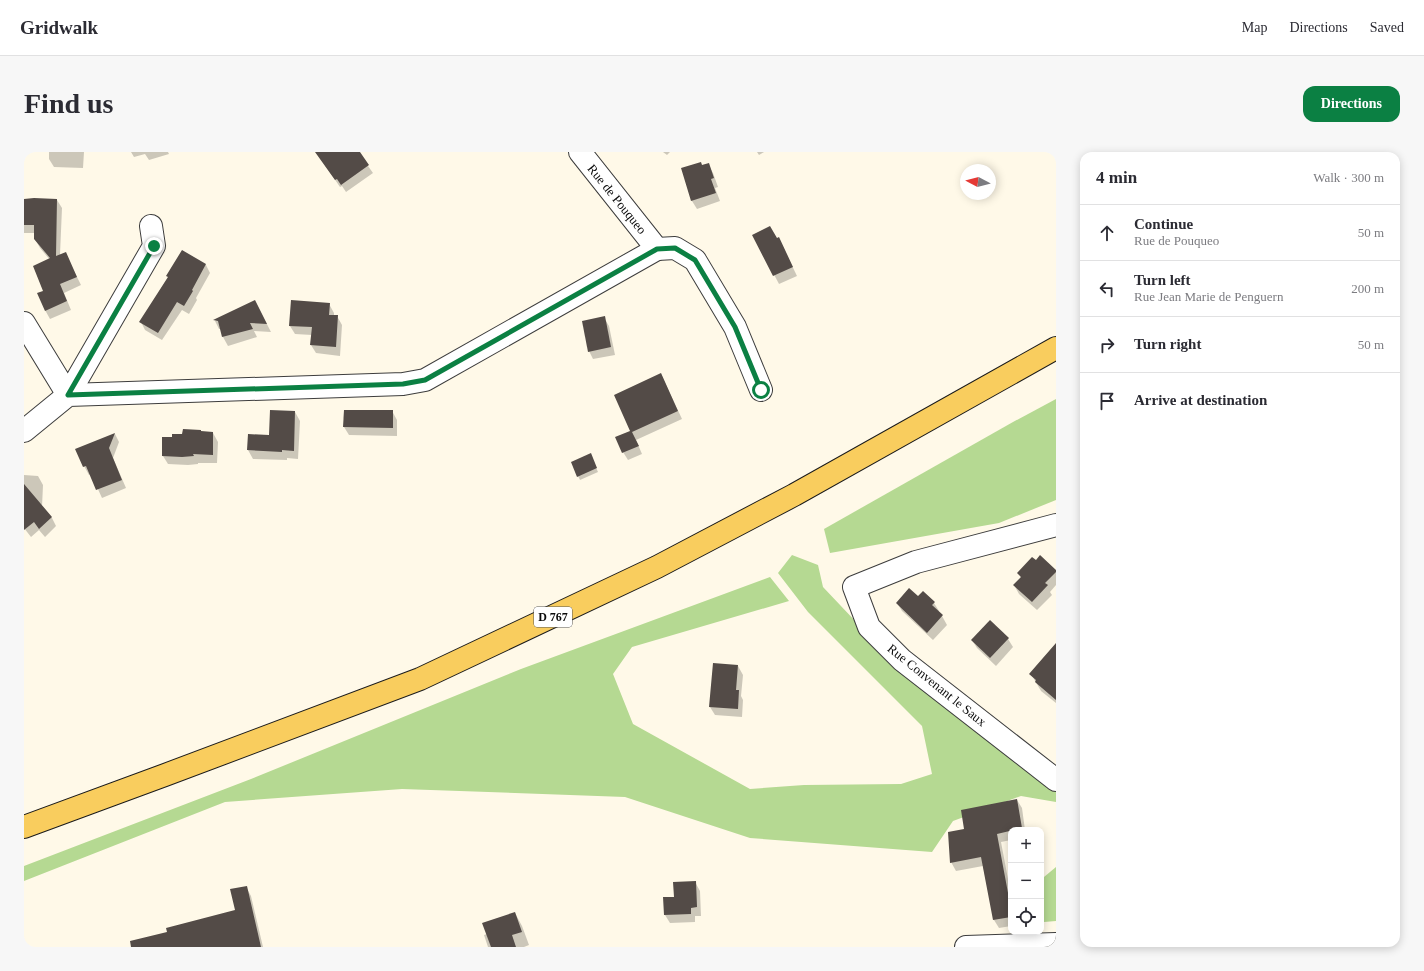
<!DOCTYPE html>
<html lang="en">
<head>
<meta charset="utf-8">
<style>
  :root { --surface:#fff; --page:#f7f7f7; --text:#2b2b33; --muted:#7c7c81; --line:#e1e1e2; --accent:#0b8043 }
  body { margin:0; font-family:Georgia,serif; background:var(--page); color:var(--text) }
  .controls { position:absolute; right:12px; bottom:12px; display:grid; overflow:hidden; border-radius:8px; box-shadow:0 2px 10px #0003 }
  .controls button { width:36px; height:36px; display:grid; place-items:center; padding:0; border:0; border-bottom:1px solid var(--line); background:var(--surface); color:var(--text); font:20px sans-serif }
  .compass { position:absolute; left:936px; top:12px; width:36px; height:36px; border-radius:50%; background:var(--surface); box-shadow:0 2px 10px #0003; rotate:277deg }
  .stop { position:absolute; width:12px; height:12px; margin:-9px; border:3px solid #0b8043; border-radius:50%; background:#fff }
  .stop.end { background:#0b8043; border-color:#fff; box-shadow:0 1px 4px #0008 }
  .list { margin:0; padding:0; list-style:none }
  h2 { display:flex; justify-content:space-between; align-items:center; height:52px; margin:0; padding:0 16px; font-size:17px }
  h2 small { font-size:13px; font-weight:400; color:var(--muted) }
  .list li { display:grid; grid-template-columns:26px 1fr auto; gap:12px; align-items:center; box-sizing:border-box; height:56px; padding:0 16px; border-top:1px solid var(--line) }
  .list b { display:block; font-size:15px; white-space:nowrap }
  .list p { margin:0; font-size:13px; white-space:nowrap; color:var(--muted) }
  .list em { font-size:13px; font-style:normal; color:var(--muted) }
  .icon { flex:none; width:22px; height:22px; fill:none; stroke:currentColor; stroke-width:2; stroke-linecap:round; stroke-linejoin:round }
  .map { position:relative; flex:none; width:1032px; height:795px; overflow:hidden; border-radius:12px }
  header { display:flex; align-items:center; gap:24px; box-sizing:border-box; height:56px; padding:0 20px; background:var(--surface); border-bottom:1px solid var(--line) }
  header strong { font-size:19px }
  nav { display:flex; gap:22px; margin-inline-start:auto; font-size:14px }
  .intro { display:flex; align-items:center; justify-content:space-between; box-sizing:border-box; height:96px; padding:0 24px }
  h1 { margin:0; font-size:28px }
  .button { padding:10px 18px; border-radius:12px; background:var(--accent); color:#fff; font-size:14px; font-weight:700 }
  main { display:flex; gap:24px; padding:0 24px }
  aside { flex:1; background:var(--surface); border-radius:12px; box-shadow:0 2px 10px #0003 }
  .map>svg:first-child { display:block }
</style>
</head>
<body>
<header>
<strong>Gridwalk</strong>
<nav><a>Map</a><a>Directions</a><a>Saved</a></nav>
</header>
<div class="intro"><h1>Find us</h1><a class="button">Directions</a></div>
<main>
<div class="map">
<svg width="1032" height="795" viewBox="0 0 1032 795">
  <rect width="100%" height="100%" fill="#fff9e8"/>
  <g fill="#b5d992">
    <path d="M 1032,247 L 1032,348 L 975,371 L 806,401 L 800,377 L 989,270 Z"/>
    <path d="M 768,403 L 794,413 L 799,435 L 869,509 L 1032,638 L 1032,650 L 997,644 L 929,669 L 908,700 L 726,686 L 601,645 L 378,637 L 201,650 L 0,729 L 0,714 L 227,627 L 497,517 L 746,425 L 765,449 L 608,495 L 589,522 L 609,572 L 726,637 L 780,633 L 877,632 L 908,622 L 898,574 L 784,460 L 754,421 Z"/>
    <path d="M 1032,715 L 1032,769 L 1020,770 L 1020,725 Z"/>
  </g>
  <g fill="#0003">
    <path d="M 25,0 L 60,0 L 59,16 L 30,15 L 25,7 Z"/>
    <path d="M 107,0 L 144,0 L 145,2 L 125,8 L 121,2 L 110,5 Z"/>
    <path d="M 305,0 L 334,0 L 349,21 L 322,40 L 318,34 L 316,35 L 296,6 Z"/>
    <path d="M 639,0 L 646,0 L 643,3 Z"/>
    <path d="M 733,0 L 740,0 L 735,3 Z"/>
    <path d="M 684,12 L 689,21 L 694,35 L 691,36 L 696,49 L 673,57 L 668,49 L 658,17 Z"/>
    <path d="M 0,48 L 33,48 L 38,56 L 36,103 L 41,101 L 57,133 L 40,141 L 47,158 L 26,167 L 21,158 L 20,139 L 26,108 L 16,96 L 11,87 L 11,81 L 0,81 Z"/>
    <path d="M 729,83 L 753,88 L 759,95 L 773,124 L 755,132 Z"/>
    <path d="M 158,99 L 182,113 L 186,121 L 172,146 L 173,148 L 165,162 L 158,158 L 138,188 L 121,178 L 117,170 L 144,125 Z"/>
    <path d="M 231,149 L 247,180 L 230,179 L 233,185 L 204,194 L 199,185 L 197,177 L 195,177 L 191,169 Z"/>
    <path d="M 305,152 L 310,161 L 310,164 L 313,164 L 318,173 L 316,204 L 292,201 L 287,193 L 288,183 L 271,182 L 266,174 Z"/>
    <path d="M 580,166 L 585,174 L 591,203 L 569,207 L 565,199 Z"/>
    <path d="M 637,222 L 658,267 L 612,288 L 618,302 L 604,308 L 599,300 L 607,280 Z"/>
    <path d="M 368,259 L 373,268 L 373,284 L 325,283 L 320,275 Z"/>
    <path d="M 271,260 L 276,269 L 274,307 L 263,306 L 263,308 L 229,307 L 224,298 L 225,283 L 246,284 Z"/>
    <path d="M 178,280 L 189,281 L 194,290 L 193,311 L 174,311 L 174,312 L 164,313 L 144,312 L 139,304 L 149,286 Z"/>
    <path d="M 91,282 L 95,290 L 89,306 L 102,336 L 78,346 L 67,322 L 65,323 L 60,314 L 53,297 Z"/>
    <path d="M 568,307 L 574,320 L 556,328 L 554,324 Z"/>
    <path d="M 0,323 L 14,324 L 19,333 L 18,355 L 28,366 L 32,374 L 21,385 L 15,378 L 7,385 L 0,376 Z"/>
    <path d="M 1032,419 L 1032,433 L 1026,440 L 1028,443 L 1013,458 L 995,442 L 990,433 L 997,426 L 995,421 Z"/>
    <path d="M 899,440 L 910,451 L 915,459 L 914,460 L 918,464 L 923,473 L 909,488 L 878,459 L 873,451 L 894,445 Z"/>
    <path d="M 966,469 L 984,487 L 989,495 L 972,514 L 953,496 L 948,488 Z"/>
    <path d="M 714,514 L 719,523 L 717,544 L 719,548 L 718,565 L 691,563 L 686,555 Z"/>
    <path d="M 1032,520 L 1032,551 L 1017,539 L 1007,522 Z"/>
    <path d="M 993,648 L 998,656 L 1001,678 L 987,678 L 987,688 L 977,690 L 987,743 L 987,774 L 975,776 L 970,768 L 959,714 L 932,719 L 927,710 L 942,678 Z"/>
    <path d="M 671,730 L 676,739 L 677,764 L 671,764 L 671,770 L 646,771 L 641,763 L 651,746 Z"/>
    <path d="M 222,735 L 227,744 L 239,795 L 111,795 L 144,780 L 212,759 Z"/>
    <path d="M 491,761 L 498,774 L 505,793 L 500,795 L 464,795 L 460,783 L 463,782 Z"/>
  </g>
  <g fill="#534b47">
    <path d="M 291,0 L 336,0 L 345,13 L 317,33 L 313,27 L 311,28 Z"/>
    <path d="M 677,10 L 678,13 L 685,11 L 690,26 L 687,27 L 692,41 L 667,49 L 657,16 Z"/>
    <path d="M 10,46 L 33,47 L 32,104 L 42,100 L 53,125 L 36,132 L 43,149 L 21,159 L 13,141 L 19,139 L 9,114 L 26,106 L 10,87 L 10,73 L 0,73 L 0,47 Z"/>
    <path d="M 746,74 L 753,86 L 755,85 L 769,115 L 749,124 L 728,83 Z"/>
    <path d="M 158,98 L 182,112 L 168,138 L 169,139 L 160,154 L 153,150 L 134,181 L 115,170 L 144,125 L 142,124 Z"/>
    <path d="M 231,148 L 243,172 L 226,171 L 229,177 L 198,185 L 194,169 L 189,168 Z"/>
    <path d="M 267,148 L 306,151 L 305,163 L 314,163 L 312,195 L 286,193 L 288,175 L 265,174 Z"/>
    <path d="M 581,164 L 587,195 L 564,200 L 558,169 Z"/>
    <path d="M 637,221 L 654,259 L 608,280 L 615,294 L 598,301 L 591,285 L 606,279 L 590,243 Z"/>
    <path d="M 246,258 L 271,259 L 270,299 L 258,298 L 258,300 L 223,298 L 224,282 L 245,283 Z"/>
    <path d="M 320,258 L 369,258 L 369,276 L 319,275 Z"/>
    <path d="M 159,277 L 177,278 L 177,279 L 189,280 L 189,303 L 169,302 L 170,304 L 158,305 L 138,304 L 138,285 L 148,285 L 148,282 L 158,282 Z"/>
    <path d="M 91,281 L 85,296 L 98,328 L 72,338 L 62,314 L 59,315 L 51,297 Z"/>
    <path d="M 567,301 L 573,316 L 553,325 L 547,310 Z"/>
    <path d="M 0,332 L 28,365 L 15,377 L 10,370 L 0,378 Z"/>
    <path d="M 1016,403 L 1032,418 L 1032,420 L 1021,431 L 1024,433 L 1008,450 L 989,433 L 997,425 L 993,421 L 1008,405 L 1012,408 Z"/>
    <path d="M 885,436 L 894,444 L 899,439 L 911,450 L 908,453 L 919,463 L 903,481 L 872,451 Z"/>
    <path d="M 966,468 L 985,486 L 966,506 L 947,488 Z"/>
    <path d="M 1032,491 L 1032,548 L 1011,530 L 1012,528 L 1005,522 Z"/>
    <path d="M 689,511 L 714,513 L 712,538 L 715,538 L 714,557 L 685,555 Z"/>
    <path d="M 993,647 L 998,676 L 973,682 L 987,757 L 987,765 L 969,768 L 957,705 L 926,711 L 924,680 L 940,677 L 937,658 Z"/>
    <path d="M 672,729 L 673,755 L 667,756 L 667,762 L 640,763 L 639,745 L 650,745 L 649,730 Z"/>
    <path d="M 223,734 L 237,795 L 107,795 L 106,789 L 143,780 L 142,776 L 211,758 L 206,737 Z"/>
    <path d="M 491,760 L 498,780 L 488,783 L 492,795 L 467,795 L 458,771 Z"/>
  </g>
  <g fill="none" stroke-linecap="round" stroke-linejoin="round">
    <g stroke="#3d3d3d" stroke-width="24">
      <g id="minor">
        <path d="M 556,0 L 633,97 L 651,96 L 671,108 L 711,175 L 737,238"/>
        <path d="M 0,171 L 44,243 L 130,94 L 127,74"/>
        <path d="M 0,279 L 44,243 L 379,232 L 401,228 L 633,97"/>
        <path d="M 1032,373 L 892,410 L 830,435 L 845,475 L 878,508 L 1032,628"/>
        <path d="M 942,795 L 1032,792"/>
      </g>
    </g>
    <g stroke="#1b1b1b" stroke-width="24">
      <path id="major" d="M 0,675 L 141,623 L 396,527 L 633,415 L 770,343 L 1032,196"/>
    </g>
    <use href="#minor" stroke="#fff" stroke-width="22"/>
    <use href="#major" stroke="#f9cd5e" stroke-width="22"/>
  </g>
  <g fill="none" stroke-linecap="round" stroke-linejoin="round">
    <path stroke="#0b8043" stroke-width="5" d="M 130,94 L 44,243 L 379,232 L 401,228 L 633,97 L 651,96 L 671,108 L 711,175 L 737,238"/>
  </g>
  <g text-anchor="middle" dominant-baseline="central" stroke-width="4" stroke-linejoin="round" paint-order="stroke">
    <rect fill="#fff" stroke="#545454" stroke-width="1" x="510" y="455" width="38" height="20" rx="3"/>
    <g font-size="12" font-weight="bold" fill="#0a0a0a">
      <text x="529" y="465">D 767</text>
    </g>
    <g font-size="13" fill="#0a0a0a" stroke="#fff">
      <text transform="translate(593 47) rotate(51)">Rue de Pouqueo</text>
      <text transform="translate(913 533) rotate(39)">Rue Convenant le Saux</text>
    </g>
  </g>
</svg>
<div class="controls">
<button>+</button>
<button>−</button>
<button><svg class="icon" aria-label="locate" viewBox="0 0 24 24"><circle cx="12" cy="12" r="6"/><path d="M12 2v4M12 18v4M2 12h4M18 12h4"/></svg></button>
</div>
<svg class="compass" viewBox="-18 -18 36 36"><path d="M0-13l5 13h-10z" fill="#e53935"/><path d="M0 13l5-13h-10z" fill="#7c7c81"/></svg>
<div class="stop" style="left:737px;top:238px"></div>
<div class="stop end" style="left:130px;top:94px"></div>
</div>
<aside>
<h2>4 min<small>Walk · 300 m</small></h2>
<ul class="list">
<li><svg class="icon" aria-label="ahead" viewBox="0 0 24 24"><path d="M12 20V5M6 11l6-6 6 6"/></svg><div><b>Continue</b><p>Rue de Pouqueo</p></div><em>50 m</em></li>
<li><svg class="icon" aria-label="left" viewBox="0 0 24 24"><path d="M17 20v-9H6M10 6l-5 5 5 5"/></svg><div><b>Turn left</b><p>Rue Jean Marie de Penguern</p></div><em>200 m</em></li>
<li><svg class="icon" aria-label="right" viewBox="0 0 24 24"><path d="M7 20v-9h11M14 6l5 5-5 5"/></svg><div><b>Turn right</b></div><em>50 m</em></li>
<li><svg class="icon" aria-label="arrive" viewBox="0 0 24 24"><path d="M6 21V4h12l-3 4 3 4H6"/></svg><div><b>Arrive at destination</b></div></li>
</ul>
</aside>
</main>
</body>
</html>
